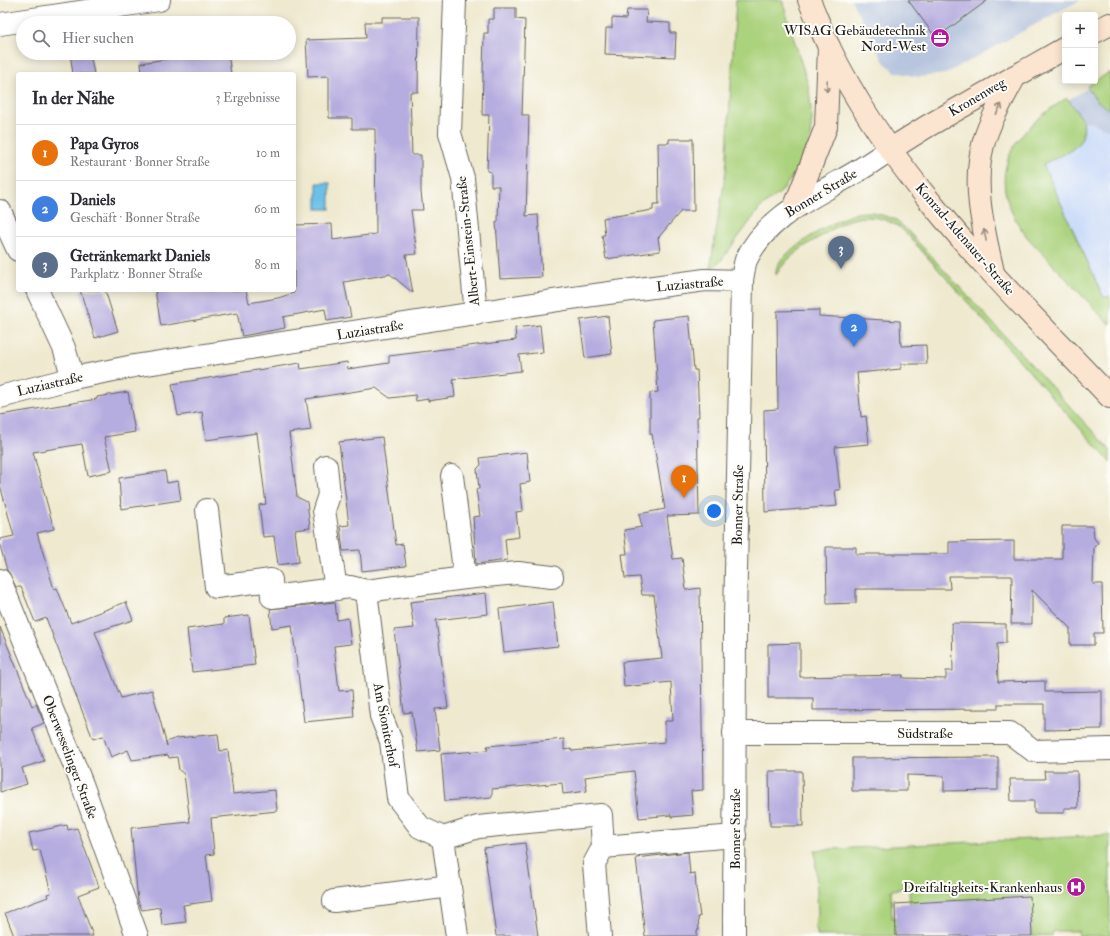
<!DOCTYPE html>
<html lang="de">
<head>
<meta charset="utf-8">
<style>
  :root { --surface:#fff; --page:#f7f7f7; --text:#2b2b33; --muted:#7c7c81; --line:#e1e1e2; --accent:#111827 }
  body { margin:0; font-family:"IM FELL Double Pica",serif; background:var(--page); color:var(--text) }
  .controls { position:absolute; right:12px; top:12px; display:grid; overflow:hidden; border-radius:4px; box-shadow:0 2px 10px #0003 }
  .controls button { width:36px; height:36px; display:grid; place-items:center; padding:0; border:0; border-bottom:1px solid var(--line); background:var(--surface); color:var(--text); font:20px sans-serif }
  .you { position:absolute; left:714px; top:511px; width:14px; height:14px; margin:-10px; border:3px solid #fff; border-radius:50%; background:#1a73e8; box-shadow:0 0 0 6px #1a73e833 }
  .badge { display:grid; place-items:center; width:26px; height:26px; border-radius:50%; background:var(--accent); color:#fff; font-size:13px; font-weight:700 }
  .pin { position:absolute; translate:-50% -33px; filter:drop-shadow(0 1px 2px #0008) }
  .pin::after { content:''; position:absolute; top:21px; width:14px; height:12px; background:inherit; clip-path:polygon(0 0,100% 0,50% 100%) }
  .list { margin:0; padding:0; list-style:none }
  h2 { display:flex; justify-content:space-between; align-items:center; height:52px; margin:0; padding:0 16px; font-size:17px }
  h2 small { font-size:13px; font-weight:400; color:var(--muted) }
  .list li { display:grid; grid-template-columns:26px 1fr auto; gap:12px; align-items:center; box-sizing:border-box; height:56px; padding:0 16px; border-top:1px solid var(--line) }
  .list b { display:block; font-size:15px; white-space:nowrap }
  .list p { margin:0; font-size:13px; white-space:nowrap; color:var(--muted) }
  .list em { font-size:13px; font-style:normal; color:var(--muted) }
  .icon { flex:none; width:22px; height:22px; fill:none; stroke:currentColor; stroke-width:2; stroke-linecap:round; stroke-linejoin:round }
  .map { position:relative; flex:none; width:1110px; height:936px; overflow:hidden }
  .search { position:absolute; background:var(--surface); box-shadow:0 2px 10px #0003; left:16px; top:16px; width:280px; height:44px; display:flex; align-items:center; gap:10px; box-sizing:border-box; padding:0 14px; border-radius:22px; color:var(--muted); font-size:15px }
  .panel { position:absolute; background:var(--surface); box-shadow:0 2px 10px #0003; left:16px; top:72px; width:280px; height:220px; border-radius:4px }
  .map>svg:first-child { display:block }
</style>
</head>
<body>
<div class="map">
<svg width="1110" height="936" viewBox="0 0 1110 936">
  <rect width="100%" height="100%" fill="#fdfcf7"/>
  <filter id="ink" filterUnits="userSpaceOnUse"><feTurbulence type="fractalNoise" baseFrequency=".025" numOctaves="2"/><feDisplacementMap in="SourceGraphic" scale="8" xChannelSelector="R" yChannelSelector="G"/><feConvolveMatrix kernelMatrix="1 2 1 2 8 2 1 2 1" color-interpolation-filters="sRGB"/></filter>
  <filter id="wash" filterUnits="userSpaceOnUse"><feTurbulence type="fractalNoise" baseFrequency=".012" numOctaves="4" result="noise"/><feDisplacementMap in="SourceGraphic" scale="16" xChannelSelector="R" yChannelSelector="G"/><feGaussianBlur stdDeviation="0.9" result="paint"/><feColorMatrix in="noise" values="0 0 0 0 0 0 0 0 0 0 0 0 0 0 0 0 0 1.4 0 .05"/><feComposite in="paint" operator="in"/></filter>
  <g filter="url(#wash)">
    <rect width="100%" height="100%" fill="#efe9cf"/>
    <path fill="#cbdcf9" d="M 1083,120 L 1110,130 L 1110,296 L 1104,298 L 1043,164 L 1062,156 L 1075,147 L 1081,138 Z"/>
    <g fill="#b7c5de">
      <path d="M 851,0 L 1080,0 L 945,74 L 919,77 L 895,72 L 884,62 Z"/>
      <path d="M 1088,88 L 1100,104 L 1110,110 L 1110,130 L 1083,120 L 1068,100 Z"/>
    </g>
    <g fill="#abd27d" stroke="#64774c">
      <path d="M 736,0 L 782,0 L 809,88 L 812,119 L 809,145 L 794,174 L 781,192 L 760,208 L 720,262 L 710,269 L 726,170 Z"/>
      <path d="M 1110,72 L 1110,110 C 1099,104 1093,97 1087,86 Z"/>
      <path d="M 1067,98 L 1083,120 C 1088,149 1063,154 1043,164 L 1104,298 L 1110,296 L 1110,325 L 1028,238 C 981,178 1009,134 1067,98 Z"/>
      <path d="M 872,212 L 894,219 L 905,228 L 1110,450 L 1110,462 L 905,232 C 891,219 869,213 850,220 C 841,223 831,230 823,235 C 804,246 788,256 776,275 C 776,271 776,267 779,263 C 791,246 836,219 857,213 C 862,212 868,212 872,212 Z"/>
      <path d="M 1110,835 L 1110,936 L 1079,936 L 1078,931 L 1053,931 L 1052,936 L 1032,936 L 1030,896 L 1011,897 L 1011,904 C 972,897 948,899 910,909 L 909,888 L 891,890 L 892,918 L 909,918 L 896,936 L 817,936 L 817,930 L 815,928 L 816,918 L 818,914 L 815,850 Z"/>
    </g>
    <rect fill="#6cc1e9" stroke="#446e82" x="317" y="183" width="13" height="26"/>
    <g id="blocks">
      <g fill="#b5acdf">
        <path d="M 908,0 L 988,0 L 936,38 Z"/>
        <path d="M 494,8 L 516,8 L 516,19 L 525,20 L 522,115 L 529,115 L 526,216 L 538,215 L 542,277 L 500,279 L 496,222 L 498,222 L 499,186 L 491,186 L 491,172 L 487,171 L 489,115 L 482,115 L 484,33 L 488,33 L 488,19 L 494,19 Z"/>
        <path d="M 627,10 L 647,10 L 646,22 L 670,23 L 670,33 L 676,33 L 675,57 L 605,54 L 606,28 L 612,28 L 612,18 L 626,19 Z"/>
        <path d="M 382,17 L 419,17 L 418,92 L 410,92 L 412,155 L 421,155 L 421,192 L 423,210 L 411,210 L 417,254 L 406,255 L 413,293 L 390,274 L 344,282 L 351,317 L 327,321 L 325,309 L 283,317 L 285,328 L 242,336 L 237,313 L 161,326 L 155,290 L 246,290 L 249,303 L 278,298 L 294,293 L 294,225 L 332,224 L 333,240 L 376,234 L 375,129 L 352,129 L 352,118 L 329,118 L 329,76 L 308,77 L 306,40 L 366,38 L 365,22 L 382,22 Z"/>
        <path d="M 70,53 L 90,53 L 94,74 L 73,74 Z"/>
        <path d="M 204,53 L 228,53 L 231,74 L 142,74 L 141,63 Z"/>
        <path d="M 669,139 L 693,139 L 694,211 L 681,211 L 658,238 L 660,251 L 606,259 L 602,235 L 605,235 L 603,218 L 653,210 L 653,204 L 659,204 L 658,143 L 669,143 Z"/>
        <path d="M 80,290 L 105,290 L 118,331 L 95,338 Z"/>
        <path d="M 819,310 L 819,316 L 900,321 L 901,346 L 926,345 L 927,364 L 901,364 L 901,369 L 857,373 L 861,417 L 866,416 L 869,444 L 835,447 L 840,490 L 835,490 L 837,506 L 765,512 L 764,410 L 778,409 L 777,311 Z"/>
        <path d="M 608,316 L 612,354 L 585,358 L 580,320 Z"/>
        <path d="M 689,316 L 694,370 L 697,370 L 699,417 L 697,417 L 699,515 L 667,516 L 673,559 L 682,558 L 686,590 L 700,588 L 703,790 L 691,791 L 693,815 L 671,817 L 671,815 L 639,818 L 634,771 L 585,777 L 587,791 L 563,794 L 562,783 L 492,789 L 492,797 L 445,801 L 441,754 L 488,750 L 487,746 L 564,739 L 564,750 L 571,749 L 572,751 L 665,742 L 665,721 L 673,721 L 671,682 L 624,687 L 622,662 L 662,658 L 654,595 L 642,595 L 639,577 L 625,578 L 622,554 L 627,554 L 624,530 L 642,527 L 639,514 L 665,509 L 652,434 L 650,434 L 650,393 L 658,392 L 653,320 Z"/>
        <path d="M 540,325 L 543,352 L 519,355 L 521,371 L 453,379 L 455,397 L 428,401 L 428,399 L 416,401 L 415,395 L 390,398 L 376,388 L 306,399 L 311,430 L 289,433 L 297,497 L 307,502 L 310,528 L 295,530 L 299,562 L 278,565 L 274,536 L 263,537 L 259,505 L 266,504 L 257,433 L 206,440 L 202,412 L 178,416 L 172,384 L 300,363 L 301,369 L 347,362 L 348,369 L 389,363 L 389,356 L 516,340 L 515,328 Z"/>
        <path d="M 128,392 L 135,432 L 104,437 L 112,471 L 88,476 L 82,444 L 33,452 L 54,529 L 37,533 L 54,589 L 57,588 L 71,623 L 126,602 L 133,620 L 95,632 L 121,698 L 152,690 L 167,746 L 166,742 L 177,738 L 218,734 L 220,751 L 228,750 L 233,794 L 275,790 L 277,811 L 211,818 L 214,854 L 206,855 L 212,901 L 183,905 L 186,922 L 162,925 L 160,907 L 142,910 L 138,901 L 131,828 L 190,822 L 184,774 L 179,770 L 177,757 L 169,758 L 168,755 L 132,760 L 128,750 L 111,757 L 103,736 L 93,739 L 46,618 L 35,622 L 21,587 L 16,587 L 7,570 L 0,546 L 0,539 L 14,536 L 0,485 L 0,415 L 97,399 L 97,397 Z"/>
        <path d="M 382,437 L 396,545 L 403,544 L 406,566 L 362,571 L 360,550 L 343,551 L 340,526 L 349,525 L 339,442 Z"/>
        <path d="M 527,452 L 530,482 L 520,484 L 523,511 L 516,512 L 519,537 L 505,539 L 507,560 L 476,564 L 473,517 L 480,516 L 476,489 L 479,489 L 477,469 L 481,465 L 480,458 Z"/>
        <path d="M 165,471 L 167,483 L 178,481 L 181,500 L 121,509 L 119,478 Z"/>
        <path d="M 1062,526 L 1093,526 L 1094,538 L 1098,543 L 1094,547 L 1093,584 L 1102,584 L 1103,633 L 1094,633 L 1094,645 L 1070,645 L 1070,628 L 1032,590 L 1032,624 L 1011,624 L 1012,576 L 949,576 L 950,589 L 856,589 L 856,603 L 827,604 L 826,547 L 856,547 L 856,554 L 949,554 L 949,542 L 1014,541 L 1014,559 L 1062,559 Z"/>
        <path d="M 486,593 L 488,614 L 436,620 L 448,708 L 435,709 L 440,750 L 418,752 L 412,712 L 404,713 L 394,630 L 414,628 L 410,602 Z"/>
        <path d="M 335,602 L 337,620 L 348,618 L 351,644 L 334,646 L 339,691 L 352,690 L 354,717 L 304,722 L 292,625 L 272,628 L 270,609 Z"/>
        <path d="M 553,602 L 558,646 L 504,652 L 499,609 Z"/>
        <path d="M 249,615 L 255,665 L 192,672 L 187,629 L 224,624 L 224,618 Z"/>
        <path d="M 952,623 L 1006,624 L 1006,643 L 997,644 L 998,682 L 1045,681 L 1045,692 L 1102,691 L 1102,729 L 1044,730 L 1044,704 L 998,704 L 998,709 L 813,710 L 813,698 L 768,698 L 768,644 L 800,643 L 800,677 L 903,675 L 903,678 L 946,679 L 946,671 L 953,671 Z"/>
        <path d="M 0,627 L 32,706 L 36,704 L 44,723 L 32,728 L 44,761 L 22,768 L 27,784 L 0,792 Z"/>
        <path d="M 998,757 L 998,790 L 944,791 L 944,776 L 907,775 L 907,791 L 852,791 L 852,758 Z"/>
        <path d="M 769,771 L 802,771 L 803,826 L 770,826 Z"/>
        <path d="M 1044,771 L 1077,771 L 1078,808 L 1064,808 L 1064,813 L 1034,813 L 1034,801 L 1011,801 L 1010,779 L 1045,779 Z"/>
        <path d="M 67,825 L 68,830 L 77,828 L 99,887 L 78,895 L 93,936 L 14,936 L 5,913 L 48,897 L 47,894 L 51,893 L 40,850 L 33,851 L 29,833 Z"/>
        <path d="M 525,843 L 538,936 L 496,936 L 484,848 Z"/>
        <path d="M 688,852 L 690,874 L 695,873 L 696,887 L 700,917 L 698,917 L 699,930 L 697,930 L 697,936 L 645,936 L 636,858 Z"/>
        <path d="M 1030,896 L 1032,936 L 896,936 L 895,904 Z"/>
      </g>
    </g>
  </g>
  <g filter="url(#ink)">
    <use href="#blocks" fill-opacity="0" stroke="#66645b" stroke-width="1"/>
    <g fill="none" stroke-linecap="round" stroke-linejoin="round">
      <g stroke="#66645b" stroke-width="24">
        <g id="street">
          <path d="M 455,0 L 450,133 L 463,178 L 476,314"/>
          <path d="M 0,24 L 159,0"/>
          <path d="M 0,211 L 18,250"/>
          <path d="M 37,290 L 64,348 L 73,378"/>
          <path d="M 0,397 L 73,378 L 134,366 L 572,298 L 705,280 L 742,281"/>
          <path d="M 326,466 L 329,495 L 324,510 L 336,589"/>
          <path d="M 452,476 L 465,578"/>
          <path d="M 207,510 L 216,587 L 271,580 L 272,597 L 350,587 L 366,591"/>
          <path d="M 0,580 L 82,784 L 137,936"/>
          <path d="M 734,733 L 1010,733 L 1034,751 L 1110,749"/>
          <path d="M 443,838 L 478,827 L 601,815 L 603,847 L 594,864 L 600,936"/>
          <path d="M 603,847 L 735,836"/>
          <path d="M 334,901 L 450,886"/>
          <path d="M 457,936 L 443,838 L 420,827 L 398,798 L 391,741 L 381,716 L 366,591 L 465,578 L 518,573 L 552,577"/>
          <path d="M 734,936 L 735,619 L 742,281 C 743,274 744,266 746,260 C 765,220 805,201 842,180 C 859,171 875,160 891,149"/>
        </g>
      </g>
      <g stroke="#66645b" stroke-width="24">
        <g id="secondary">
          <path d="M 809,0 C 816,16 822,32 829,47 C 895,183 1008,289 1110,397"/>
          <path d="M 1095,32 L 1110,24"/>
          <path d="M 891,149 L 926,127 L 1065,48"/>
          <path d="M 795,206 L 826,127 L 829,47"/>
          <path d="M 993,272 C 984,231 972,187 983,145 C 989,121 1004,98 1015,76"/>
        </g>
      </g>
      <use href="#street" stroke="#fff" stroke-width="22"/>
      <use href="#secondary" stroke="#fce5d0" stroke-width="22"/>
    </g>
    <defs><path id="oneway-shaft" d="M-6 0H5M1.5-3L5.5 0L1.5 3" fill="none" stroke-width="1.6" stroke-linecap="round" stroke-linejoin="round"/></defs>
    <g stroke="#978b7f">
      <use href="#oneway-shaft" transform="translate(827 86) rotate(92)"/>
      <use href="#oneway-shaft" transform="translate(999 109) rotate(-64)"/>
      <use href="#oneway-shaft" transform="translate(985 235) rotate(-101)"/>
    </g>
  </g>
  <defs>
    <g id="office-disc" transform="scale(1)"><circle r="9.5" fill="#b5179e" stroke="#fdfcf7"/><path d="M-6-3h4V-5.5h4V-3h4V5H-6ZM-1-4.5V-3h2v-1.5ZM-6 0V1H6V0Z" fill="#fff"/></g>
    <g id="hospital-disc" transform="scale(1)"><circle r="9.5" fill="#b5179e" stroke="#fdfcf7"/><path d="M-5-5h3v3.5h4V-5h3V5h-3V1.5h-4V5h-3Z" fill="#fff"/></g>
  </defs>
  <g fill-rule="evenodd">
    <use href="#office-disc" x="940" y="38"/>
    <use href="#hospital-disc" x="1076" y="887"/>
  </g>
  <g text-anchor="middle" dominant-baseline="central" stroke-width="4" stroke-linejoin="round" paint-order="stroke">
    <g font-size="14" fill="#1c1c1c" stroke="#fdfcf7" text-anchor="end">
      <text x="926" y="30">WISAG Gebäudetechnik<tspan x="926" dy="16">Nord-West</tspan></text>
      <text x="1062" y="887">Dreifaltigkeits-Krankenhaus</text>
    </g>
    <g font-size="14" fill="#1c1c1c" stroke="#fdfcf7">
      <text transform="translate(977 97) rotate(-30)">Kronenweg</text>
      <text transform="translate(821 193) rotate(-31)">Bonner Straße</text>
      <text transform="translate(965 239) rotate(49)">Konrad-Adenauer-Straße</text>
      <text transform="translate(468 241) rotate(-96)">Albert-Einstein-Straße</text>
      <text transform="translate(690 284) rotate(-5)">Luziastraße</text>
      <text transform="translate(370 330) rotate(-9)">Luziastraße</text>
      <text transform="translate(50 384) rotate(-13)">Luziastraße</text>
      <text transform="translate(738 505) rotate(-89)">Bonner Straße</text>
      <text transform="translate(386 725) rotate(79)">Am Sioniterhof</text>
      <text x="925" y="733">Südstraße</text>
      <text transform="translate(70 757) rotate(69)">Oberwesselinger Straße</text>
      <text transform="translate(735 829) rotate(-90)">Bonner Straße</text>
    </g>
  </g>
</svg>
<div class="controls">
<button>+</button>
<button>−</button>
</div>
<div class="you"></div>
<div class="pin badge" style="left:684px;top:498px;background:#e8710a">1</div>
<div class="pin badge" style="left:854px;top:347px;background:#3f7fe0">2</div>
<div class="pin badge" style="left:841px;top:269px;background:#5c6f8a">3</div>
<div class="search"><svg class="icon" aria-label="search" viewBox="0 0 24 24"><circle cx="10" cy="10" r="6"/><path d="M15 15l6 6"/></svg>Hier suchen</div>
<section class="panel">
<h2>In der Nähe<small>3 Ergebnisse</small></h2>
<ul class="list">
<li><span class="badge" style="background:#e8710a">1</span><div><b>Papa Gyros</b><p>Restaurant · Bonner Straße</p></div><em>10 m</em></li>
<li><span class="badge" style="background:#3f7fe0">2</span><div><b>Daniels</b><p>Geschäft · Bonner Straße</p></div><em>60 m</em></li>
<li><span class="badge" style="background:#5c6f8a">3</span><div><b>Getränkemarkt Daniels</b><p>Parkplatz · Bonner Straße</p></div><em>80 m</em></li>
</ul>
</section>
</div>
</body>
</html>
